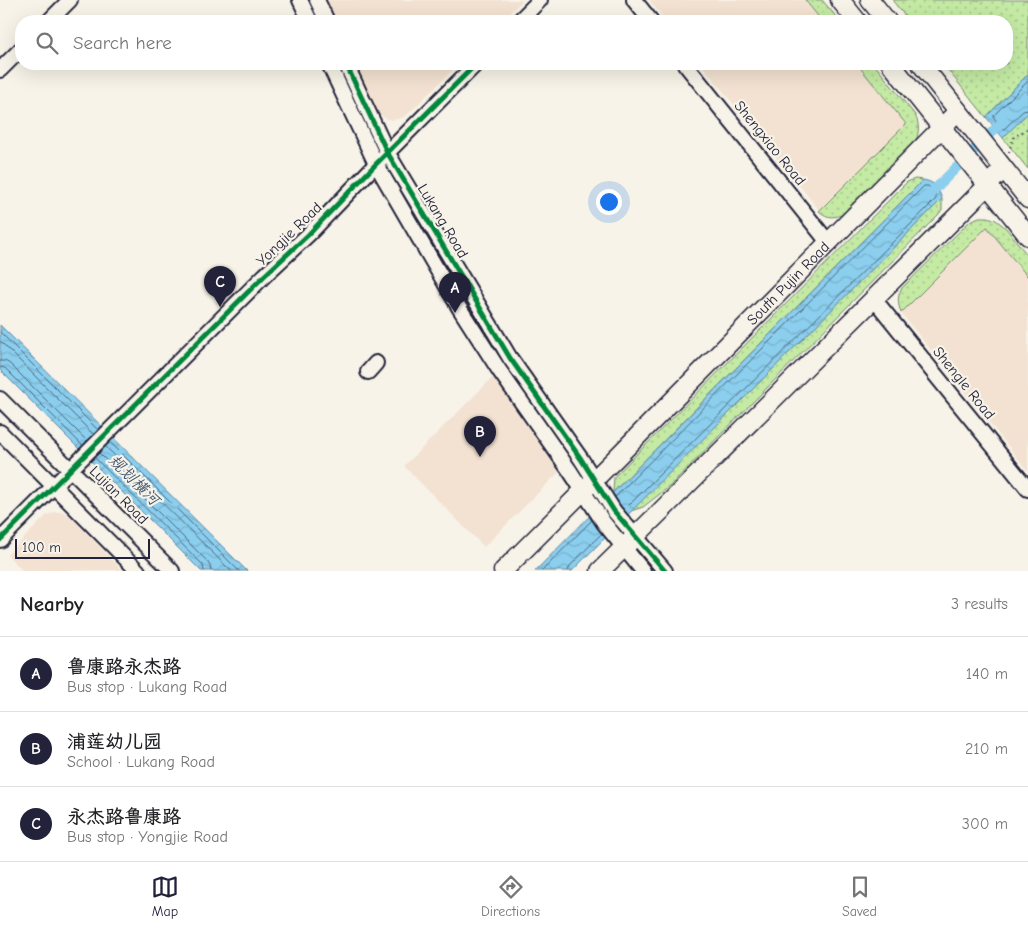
<!DOCTYPE html>
<html lang="en">
<head>
<meta charset="utf-8">
<style>
  :root { --surface:#fff; --page:#f6f6f6; --text:#202124; --muted:#757577; --line:#e0e0e0; --accent:#22223b }
  body { margin:0; font-family:"Comic Neue","LXGW WenKai TC",sans-serif; background:var(--page); color:var(--text) }
  .scale { position:absolute; left:15px; bottom:12px; width:135px; box-sizing:border-box; padding-left:5px; border:2px solid #22223b; border-top:0; font-size:14px; line-height:18px; white-space:nowrap; color:#22223b; -webkit-text-stroke:4px #f7f3e8; paint-order:stroke }
  .you { position:absolute; left:608px; top:201px; width:18px; height:18px; margin:-12px; border:4px solid #fff; border-radius:50%; background:#1a73e8; box-shadow:0 0 0 8px #1a73e833 }
  .badge { display:grid; place-items:center; width:32px; height:32px; border-radius:50%; background:var(--accent); color:#fff; font-size:16px; font-weight:700 }
  .pin { position:absolute; translate:-50% -41px; filter:drop-shadow(0 1px 2px #0008) }
  .pin::after { content:''; position:absolute; top:26px; width:18px; height:15px; background:inherit; clip-path:polygon(0 0,100% 0,50% 100%) }
  .list { margin:0; padding:0; list-style:none }
  h2 { display:flex; justify-content:space-between; align-items:center; height:65px; margin:0; padding:0 20px; font-size:21px }
  h2 small { font-size:16px; font-weight:400; color:var(--muted) }
  .list li { display:grid; grid-template-columns:32px 1fr auto; gap:15px; align-items:center; box-sizing:border-box; height:75px; padding:0 20px; border-top:1px solid var(--line) }
  .list b { display:block; font-size:19px; white-space:nowrap }
  .list p { margin:0; font-size:16px; white-space:nowrap; color:var(--muted) }
  .list em { font-size:16px; font-style:normal; color:var(--muted) }
  .icon { flex:none; width:28px; height:28px; fill:none; stroke:currentColor; stroke-width:2; stroke-linecap:round; stroke-linejoin:round }
  .map { position:relative; flex:none; width:1028px; height:571px; overflow:hidden }
  .search { position:absolute; background:var(--surface); box-shadow:0 5px 20px #0002; left:15px; right:15px; top:15px; height:55px; display:flex; align-items:center; gap:12px; box-sizing:border-box; padding:0 18px; border-radius:20px; color:var(--muted); font-size:19px }
  .sheet { height:290px; background:var(--surface) }
  nav { display:flex; justify-content:space-around; align-items:center; box-sizing:border-box; height:70px; border-top:1px solid var(--line); background:var(--surface); font-size:14px; color:var(--muted) }
  nav a { display:grid; justify-items:center; gap:2px }
  nav .on { color:var(--accent) }
  .map>svg:first-child { display:block }
</style>
</head>
<body>
<div class="map">
<svg width="1028" height="571" viewBox="0 0 1028 571">
  <defs>
    <pattern id="grass-dots" width="8" height="8" patternUnits="userSpaceOnUse" patternTransform="scale(1.25)"><rect width="8" height="8" fill="#c4eaa4"/><path d="M2 2h.1M6 6h.1" fill="none" stroke="#a8c88e" stroke-width="1.8" stroke-linecap="round"/></pattern>
    <pattern id="water-waves" width="16" height="10" patternUnits="userSpaceOnUse" patternTransform="scale(1.25)"><rect width="16" height="10" fill="#8bceed"/><path d="M0 5q4-4 8 0t8 0" fill="none" stroke="#78b1cc"/></pattern>
  </defs>
  <rect width="100%" height="100%" fill="#f7f3e8"/>
  <filter id="ink" filterUnits="userSpaceOnUse"><feTurbulence type="fractalNoise" baseFrequency=".02" numOctaves="2"/><feDisplacementMap in="SourceGraphic" scale="10" xChannelSelector="R" yChannelSelector="G"/><feConvolveMatrix kernelMatrix="1 2 1 2 8 2 1 2 1" color-interpolation-filters="sRGB"/></filter>
  <g filter="url(#ink)">
    <g fill="#f3e2d1">
      <path d="M 326,0 L 523,0 L 501,21 L 335,21 Z"/>
      <path d="M 649,0 L 805,0 L 822,21 L 666,21 Z"/>
      <path d="M 355,64 L 459,64 L 406,116 L 398,119 L 391,120 L 383,117 L 376,110 Z"/>
      <path d="M 701,64 L 857,64 L 906,124 L 819,210 Z"/>
      <path d="M 988,227 L 1028,277 L 1028,471 L 901,313 Z"/>
      <path d="M 493,377 L 559,472 L 484,547 L 404,466 Z"/>
      <path d="M 55,512 L 64,512 L 71,517 L 122,570 L 23,571 L 7,555 L 47,515 Z"/>
    </g>
    <g fill="url(#grass-dots)" stroke="#738670">
      <path d="M 805,0 L 822,0 L 840,21 L 822,21 Z"/>
      <path d="M 892,0 L 1028,0 L 1028,74 L 986,117 L 943,64 L 1007,64 L 1007,21 L 909,21 Z"/>
      <path d="M 857,64 L 874,64 L 915,115 C 920,125 919,133 915,144 L 846,213 C 835,218 828,219 819,211 L 906,124 Z"/>
      <path d="M 1028,113 L 1028,169 L 1003,138 Z"/>
      <path d="M 915,179 L 923,180 L 613,492 L 614,477 L 907,182 Z"/>
      <path d="M 942,199 L 942,210 L 938,215 L 669,487 L 643,507 L 631,511 Z"/>
      <path d="M 979,217 L 988,217 L 996,220 L 1006,228 L 1028,256 L 1028,277 L 987,227 L 901,313 C 898,304 897,298 901,289 L 970,221 Z"/>
    </g>
    <g fill="url(#water-waves)" stroke="#6189a6">
      <path d="M 1028,74 L 1028,113 L 1003,138 L 986,117 Z"/>
      <path d="M 923,180 C 935,182 938,187 942,199 L 572,571 L 535,571 Z"/>
      <path d="M 0,325 L 247,571 L 201,571 L 0,370 Z"/>
    </g>
    <g fill="none" stroke-linecap="round" stroke-linejoin="round">
      <g stroke="#4c6782" stroke-width="1">
        <path d="M 1028,81 L 994,115 L 994,118 L 1002,128 L 1004,129 L 1023,111 L 1028,110"/>
        <path d="M 0,332 L 98,430"/>
        <path d="M 0,341 L 94,435"/>
        <path d="M 0,361 L 5,361 L 10,364 L 87,441"/>
        <path d="M 0,367 L 5,368 L 83,446"/>
        <path d="M 110,442 L 239,571"/>
        <path d="M 105,446 L 231,571"/>
        <path d="M 99,453 L 207,561 L 210,566 L 211,571"/>
        <path d="M 94,457 L 203,565 L 204,571"/>
        <path d="M 615,497 L 924,186 L 928,186 L 934,191 L 936,196 L 936,199 L 624,510"/>
        <path d="M 542,571 L 592,520"/>
        <path d="M 568,571 L 570,566 L 602,533"/>
      </g>
      <path stroke="#8bceed" stroke-width="10" d="M 927,197 L 1004,120"/>
      <g stroke="#22223b" stroke-width="18">
        <g id="minor">
          <path d="M 300,0 L 310,21"/>
          <path d="M 317,0 L 327,21"/>
          <path d="M 634,0 L 651,21"/>
          <path d="M 49,21 L 70,0"/>
          <path d="M 519,21 L 540,0"/>
          <path d="M 329,64 L 376,164 L 460,309 L 499,370 L 570,471 L 604,523 L 643,571"/>
          <path d="M 346,64 L 387,152 L 510,358 L 581,459 L 614,511 L 665,571"/>
          <path d="M 685,64 L 828,242"/>
          <path d="M 0,70 L 21,49"/>
          <path d="M 874,299 L 1028,489"/>
          <path d="M 368,372 L 376,363"/>
          <path d="M 0,399 L 172,571"/>
          <path d="M 0,432 L 138,571"/>
          <path d="M 0,540 L 264,276 L 308,235 L 376,164 L 476,64"/>
        </g>
      </g>
      <g stroke="#22223b" stroke-width="21">
        <g id="major">
          <path d="M 840,0 L 857,21"/>
          <path d="M 870,0 L 887,21"/>
          <path d="M 891,64 L 1028,236"/>
          <path d="M 921,64 L 1028,199"/>
          <path id="s1" d="M 503,571 L 618,456 L 958,111"/>
          <path d="M 600,571 L 663,509 L 987,186 L 1003,169"/>
        </g>
      </g>
      <path stroke="#22223b" stroke-width="2" stroke-dasharray="1 4" stroke-linecap="butt" d="M 1009,152 L 1013,138 L 1028,128"/>
      <use href="#minor" stroke="#f7f3e8" stroke-width="14"/>
      <use href="#major" stroke="#f7f3e8" stroke-width="18"/>
      <g stroke="#f7f3e8" stroke-width="8">
        <g id="cycleway">
          <path d="M 346,64 L 387,152 L 510,358 L 581,459 L 614,511 L 665,571"/>
          <path d="M 0,540 L 264,276 L 308,235 L 376,164 L 476,64"/>
        </g>
      </g>
      <use href="#cycleway" stroke="#00873e" stroke-width="5"/>
    </g>
  </g>
  <g text-anchor="middle" dominant-baseline="central" stroke-width="4.5" stroke-linejoin="round" paint-order="stroke">
    <g font-size="15" fill="#22223b" stroke="#f7f3e8">
      <text transform="translate(770 143) rotate(51)">Shengxiao Road</text>
      <text transform="translate(443 221) rotate(59)">Lukang Road</text>
      <text transform="translate(289 234) rotate(-44)">Yongjie Road</text>
      <text stroke="none"><textPath href="#s1" startOffset="405">South Pujin Road</textPath></text>
      <text transform="translate(964 383) rotate(51)">Shengle Road</text>
      <text transform="translate(119 495) rotate(45)">Lujian Road</text>
    </g>
    <g font-size="16" font-style="italic" fill="#425670" stroke="#f7f3e8">
      <text transform="translate(134 480) rotate(45)">规划横河</text>
    </g>
  </g>
</svg>
<div class="scale">100 m</div>
<div class="you"></div>
<div class="pin badge" style="left:455px;top:313px">A</div>
<div class="pin badge" style="left:480px;top:457px">B</div>
<div class="pin badge" style="left:220px;top:307px">C</div>
<div class="search"><svg class="icon" aria-label="search" viewBox="0 0 24 24"><circle cx="10" cy="10" r="6"/><path d="M15 15l6 6"/></svg>Search here</div>
</div>
<section class="sheet">
<h2>Nearby<small>3 results</small></h2>
<ul class="list">
<li><span class="badge">A</span><div><b>鲁康路永杰路</b><p>Bus stop · Lukang Road</p></div><em>140 m</em></li>
<li><span class="badge">B</span><div><b>浦莲幼儿园</b><p>School · Lukang Road</p></div><em>210 m</em></li>
<li><span class="badge">C</span><div><b>永杰路鲁康路</b><p>Bus stop · Yongjie Road</p></div><em>300 m</em></li>
</ul>
</section>
<nav>
<a class="on"><svg class="icon" aria-label="map" viewBox="0 0 24 24"><path d="M3 6l6-2 6 2 6-2v14l-6 2-6-2-6 2zM9 4v14M15 6v14"/></svg>Map</a>
<a><svg class="icon" aria-label="directions" viewBox="0 0 24 24"><path d="M12 3l9 9-9 9-9-9zM9 14v-3h6M13 9l2 2-2 2"/></svg>Directions</a>
<a><svg class="icon" aria-label="saved" viewBox="0 0 24 24"><path d="M7 4h10v16l-5-4-5 4z"/></svg>Saved</a>
</nav>
</body>
</html>
